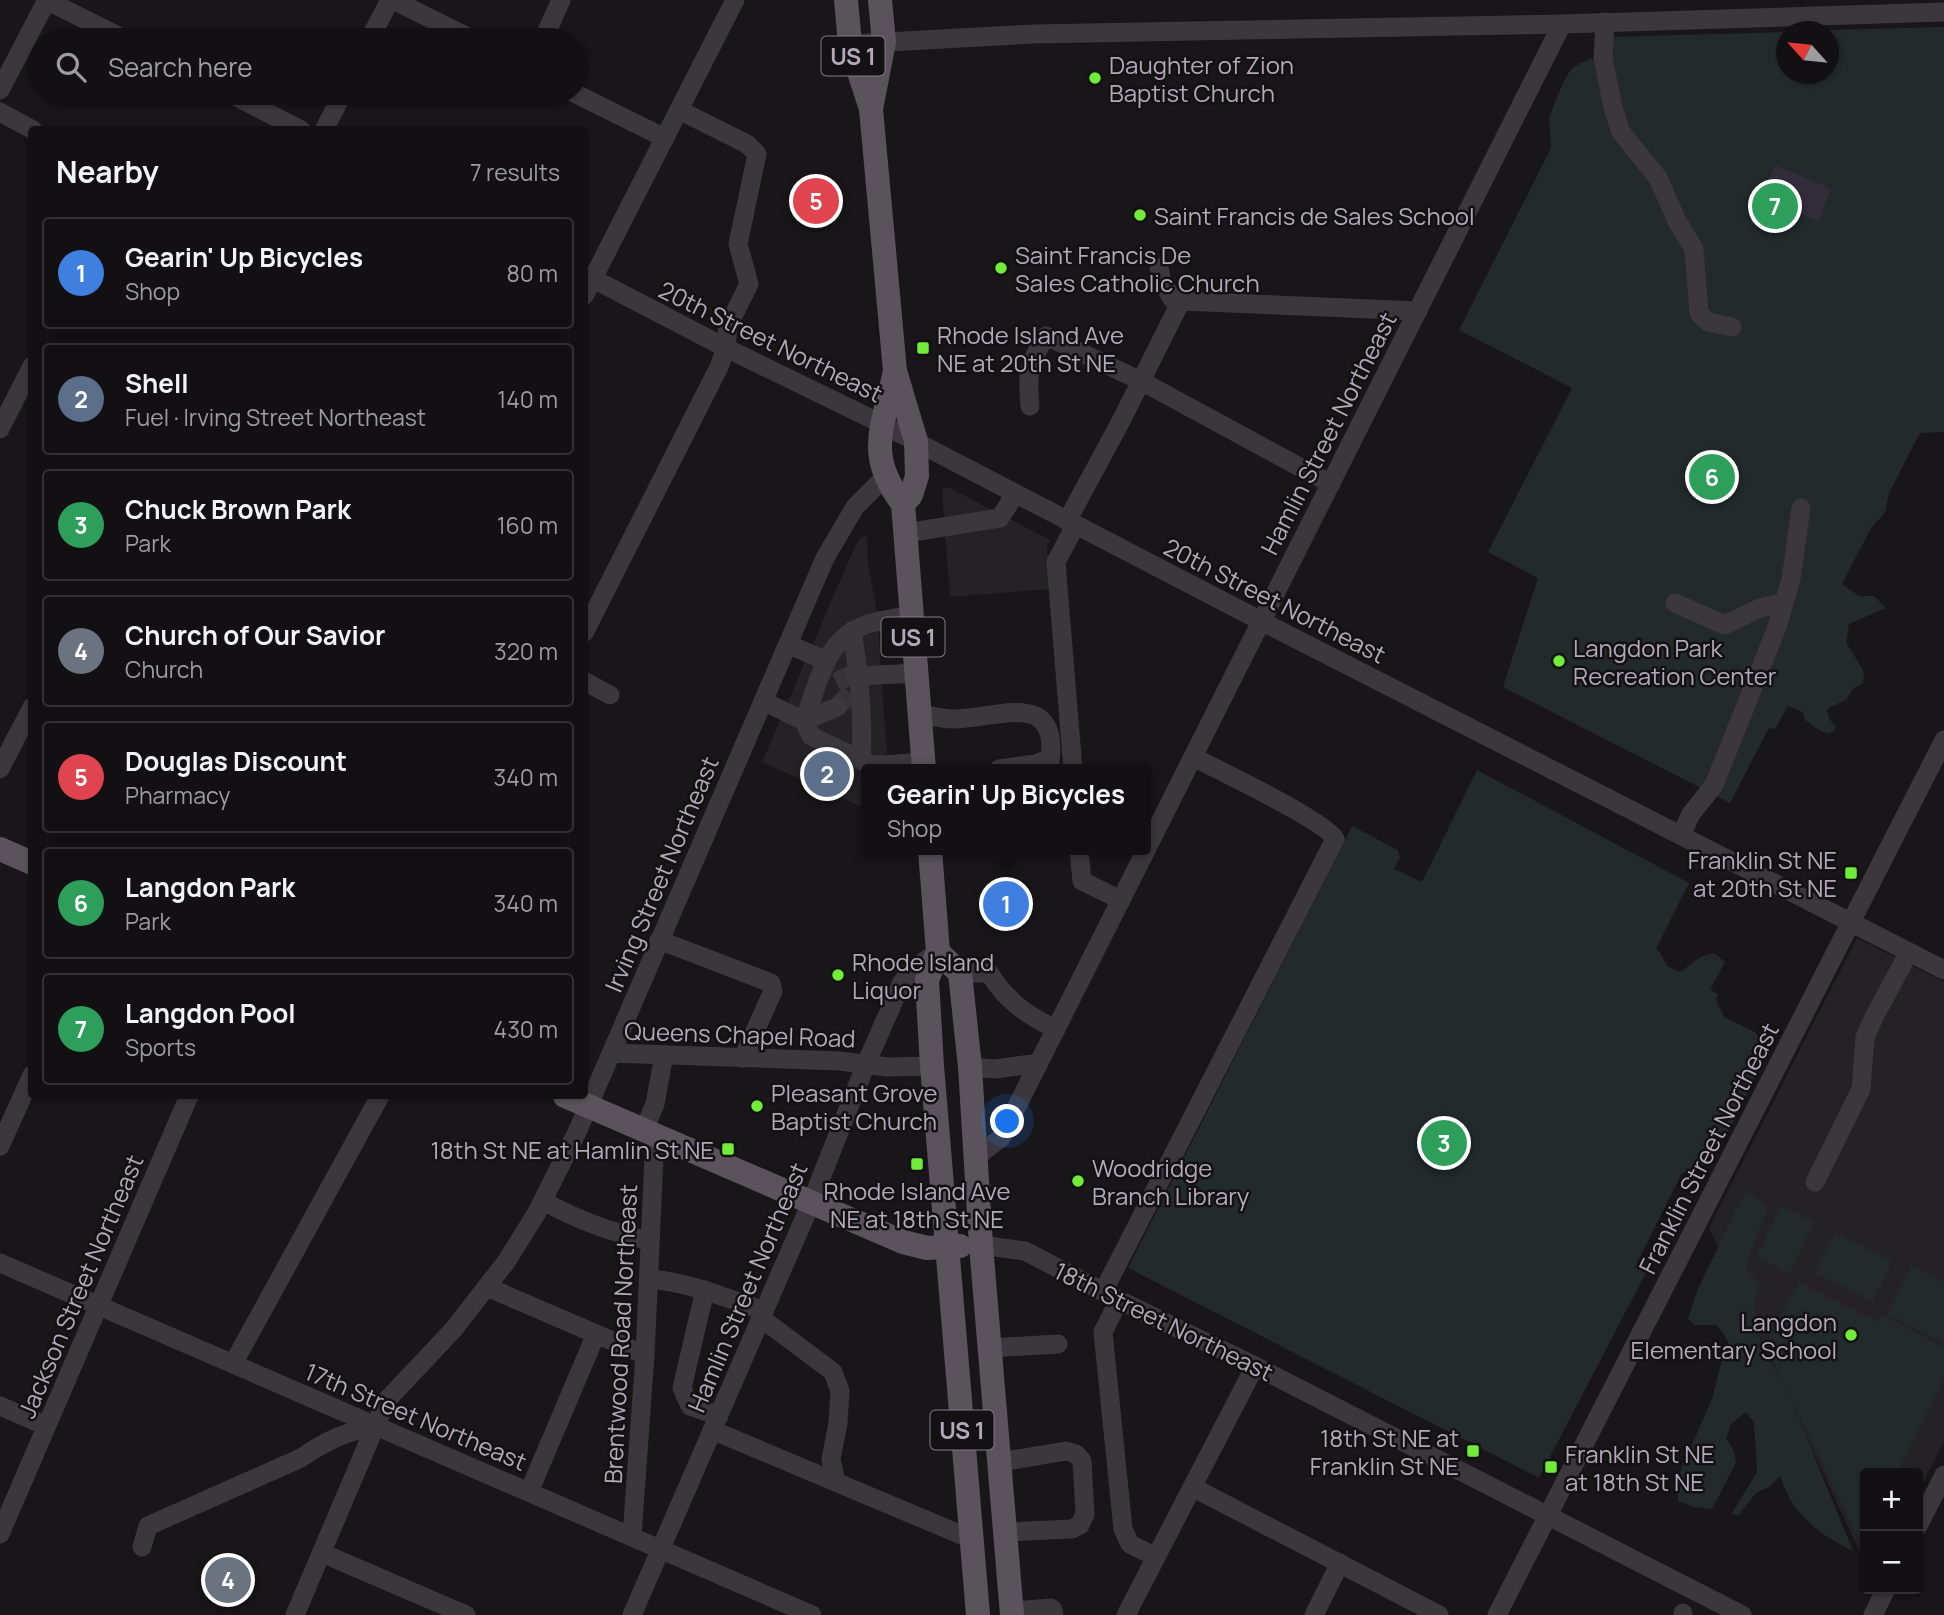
<!DOCTYPE html>
<html lang="en">
<head>
<meta charset="utf-8">
<style>
  :root { --surface:#121012; --page:#1b191b; --text:#f1f3f6; --muted:#9c9d9f; --line:#313032; --accent:#71ec39 }
  body { margin:0; font-family:Manrope,sans-serif; background:var(--page); color:var(--text) }
  .controls { position:absolute; right:21px; bottom:21px; display:grid; overflow:hidden; border-radius:7px; box-shadow:0 2px 5px #0004 }
  .controls button { width:63px; height:63px; display:grid; place-items:center; padding:0; border:0; border-bottom:2px solid var(--line); background:var(--surface); color:var(--text); font:35px sans-serif }
  .compass { position:absolute; left:1776px; top:21px; width:63px; height:63px; border-radius:50%; background:var(--surface); box-shadow:0 2px 5px #0004; rotate:297deg }
  .you { position:absolute; left:1008px; top:1122px; width:24px; height:24px; margin:-18px; border:5px solid #fff; border-radius:50%; background:#1a73e8; box-shadow:0 0 0 10px #1a73e833 }
  .badge { display:grid; place-items:center; width:46px; height:46px; border-radius:50%; background:var(--accent); color:#fff; font-size:23px; font-weight:700 }
  .pin { position:absolute; translate:-50% -50%; border:4px solid #fff; box-shadow:0 2px 7px #0006 }
  .popup { position:absolute; left:861px; top:764px; width:290px; height:91px; box-sizing:border-box; display:grid; place-content:center; border-radius:7px; background:var(--surface); filter:drop-shadow(0 2px 5px #0005); font-size:23px; white-space:nowrap; color:var(--muted) }
  .popup b { font-size:26px; color:var(--text) }
  .popup::after { content:''; position:absolute; left:50%; top:100%; margin-left:-14px; border:14px solid transparent; border-top-color:var(--surface) }
  .list { margin:0; padding:0; list-style:none }
  h2 { display:flex; justify-content:space-between; align-items:center; height:91px; margin:0; padding:0 28px; font-size:30px }
  h2 small { font-size:23px; font-weight:400; color:var(--muted) }
  .list li { display:grid; grid-template-columns:46px 1fr auto; gap:21px; align-items:center; box-sizing:border-box; height:112px; margin:0 14px 14px; padding:0 14px; border:2px solid var(--line); border-radius:7px }
  .list b { display:block; font-size:26px; white-space:nowrap }
  .list p { margin:0; font-size:23px; white-space:nowrap; color:var(--muted) }
  .list em { font-size:23px; font-style:normal; color:var(--muted) }
  .icon { flex:none; width:38px; height:38px; fill:none; stroke:currentColor; stroke-width:2; stroke-linecap:round; stroke-linejoin:round }
  .map { position:relative; flex:none; width:1944px; height:1615px; overflow:hidden }
  .search { position:absolute; background:var(--surface); box-shadow:0 2px 5px #0004; left:28px; top:28px; width:560px; height:77px; display:flex; align-items:center; gap:18px; box-sizing:border-box; padding:0 24px; border-radius:38px; color:var(--muted); font-size:26px }
  .panel { position:absolute; background:var(--surface); box-shadow:0 2px 5px #0004; left:28px; top:126px; width:560px; height:973px; border-radius:7px }
  .map>svg:first-child { display:block }
</style>
</head>
<body>
<div class="map">
<svg width="1944" height="1615" viewBox="0 0 1944 1615">
  <rect width="100%" height="100%" fill="#181618"/>
  <g fill="#252225">
    <path d="M 944,488 L 950,488 L 1050,540 L 1047,546 L 1050,589 L 950,597 L 942,491 Z"/>
    <path d="M 867,536 L 868,563 L 877,612 L 888,769 L 866,769 L 866,809 L 762,762 L 855,546 L 861,537 Z"/>
    <path d="M 1857,938 L 1944,982 L 1944,1441 L 1918,1493 L 1918,1473 L 1865,1473 L 1865,1563 L 1709,1228 Z"/>
  </g>
  <g fill="#222a2b">
    <path d="M 1944,27 L 1944,432 L 1920,433 L 1889,493 L 1885,513 L 1871,528 L 1842,584 L 1859,596 L 1874,596 L 1886,608 L 1849,624 L 1846,642 L 1864,672 L 1863,683 L 1853,689 L 1846,700 L 1830,707 L 1827,711 L 1830,720 L 1836,726 L 1834,731 L 1829,733 L 1822,732 L 1805,720 L 1803,712 L 1788,706 L 1775,729 L 1769,728 L 1730,803 L 1503,687 L 1538,578 L 1488,552 L 1572,388 L 1459,330 L 1551,148 L 1549,117 L 1565,79 L 1572,68 L 1591,58 L 1595,62 L 1608,37 L 1786,32 L 1786,74 L 1828,74 L 1828,32 L 1788,31 Z"/>
    <path d="M 1477,770 L 1689,883 L 1656,949 L 1660,952 L 1667,966 L 1680,972 L 1702,956 L 1714,953 L 1725,962 L 1710,990 L 1718,994 L 1716,999 L 1724,1017 L 1755,1032 L 1766,1045 C 1760,1074 1726,1140 1707,1163 C 1701,1169 1690,1173 1682,1173 L 1634,1269 L 1660,1240 L 1661,1244 L 1539,1478 L 1128,1268 L 1352,826 L 1398,850 L 1400,857 L 1394,869 L 1422,882 Z"/>
    <path d="M 1748,1192 L 1768,1208 L 1750,1253 L 1746,1271 L 1761,1283 C 1741,1317 1770,1360 1787,1391 L 1765,1343 L 1799,1283 L 1877,1322 L 1881,1315 L 1944,1347 L 1944,1378 L 1897,1473 L 1865,1473 L 1865,1536 L 1861,1544 L 1788,1392 L 1853,1551 C 1818,1534 1792,1514 1780,1476 L 1769,1487 L 1756,1493 L 1738,1516 L 1732,1513 L 1757,1472 L 1754,1422 L 1746,1412 L 1731,1424 L 1726,1438 L 1734,1451 L 1736,1463 L 1712,1509 L 1693,1507 L 1678,1501 L 1677,1478 L 1712,1399 L 1721,1363 L 1730,1346 L 1724,1334 L 1716,1325 L 1695,1325 L 1688,1319 L 1697,1291 L 1740,1201 Z"/>
    <path d="M 1781,1206 L 1814,1222 L 1789,1274 L 1756,1257 Z"/>
    <path d="M 1835,1233 L 1892,1261 L 1873,1301 L 1815,1273 Z"/>
    <path d="M 1911,1266 L 1944,1282 L 1944,1343 L 1887,1314 Z"/>
  </g>
  <path fill="#332c3b" d="M 1775,165 L 1831,189 L 1818,221 L 1784,207 L 1773,233 L 1750,223 Z"/>
  <g fill="none" stroke-linecap="round" stroke-linejoin="round">
    <g stroke="#373338" stroke-width="19" stroke-dasharray="19 10" stroke-linecap="butt">
      <path d="M 836,682 L 855,673"/>
      <path d="M 837,707 L 856,688"/>
    </g>
    <g stroke="#3c373d" stroke-width="19">
      <path d="M 46,0 L 126,40"/>
      <path d="M 393,0 L 474,40"/>
      <path d="M 1605,22 L 1603,58 L 1613,108 L 1621,132 L 1658,178 L 1677,221 L 1694,249 L 1699,313 L 1708,322 L 1732,327"/>
      <path d="M 369,40 L 390,0"/>
      <path d="M 543,40 L 561,0"/>
      <path d="M 850,44 L 1034,34 L 1562,24 L 1944,12"/>
      <path d="M 0,90 L 47,0"/>
      <path d="M 229,93 L 301,130"/>
      <path d="M 574,93 L 665,138"/>
      <path d="M 0,112 L 33,130"/>
      <path d="M 324,130 L 343,93"/>
      <path d="M 1159,268 L 1162,281 L 1172,299 L 1181,301 L 1418,311"/>
      <path d="M 584,274 L 726,348 L 880,423 L 1261,621 L 1944,970"/>
      <path d="M 584,296 L 735,0"/>
      <path d="M 1030,406 C 1027,374 1028,364 1046,336 L 1141,381 L 1331,484"/>
      <path d="M 0,429 L 32,366"/>
      <path d="M 1067,521 L 1121,421 L 1181,301"/>
      <path d="M 906,533 L 1000,518 L 1015,494"/>
      <path d="M 1675,603 L 1725,625 L 1760,608 L 1784,602"/>
      <path d="M 852,631 C 859,674 864,717 861,760"/>
      <path d="M 584,633 L 719,367 L 726,348 L 728,326 L 749,284 L 738,244 L 757,154 L 747,144 L 679,110"/>
      <path d="M 788,644 L 826,661"/>
      <path d="M 855,673 L 859,676 L 916,673"/>
      <path d="M 584,681 L 610,695"/>
      <path d="M 763,701 L 804,721 L 811,736 L 861,760 L 872,765 L 885,765 L 923,762"/>
      <path d="M 921,714 C 931,716 942,719 953,719 C 999,719 1063,686 1049,769"/>
      <path d="M 804,721 C 818,685 825,637 868,624 C 882,620 897,618 911,615"/>
      <path d="M 804,721 L 837,707"/>
      <path d="M 0,769 L 32,707"/>
      <path d="M 999,769 L 1036,764 L 1050,758"/>
      <path d="M 1073,769 L 1056,562 L 1075,526"/>
      <path d="M 1681,835 L 1691,814 L 1714,785 L 1777,627 L 1791,579 L 1801,508"/>
      <path d="M 1079,850 L 1082,881 L 1121,900"/>
      <path d="M 659,940 L 771,983 L 773,991 L 743,1058"/>
      <path d="M 960,973 L 989,973 C 1007,1001 1026,1015 1056,1029"/>
      <path d="M 611,1053 L 839,1061 L 887,1067 L 932,1066"/>
      <path d="M 970,1067 L 995,1069 L 1039,1063"/>
      <path d="M 644,1130 L 655,1104 L 664,1055"/>
      <path d="M 0,1146 L 32,1075"/>
      <path d="M 977,1156 L 1001,1138 L 1562,24"/>
      <path d="M 1815,1182 L 1861,1089 L 1865,1037 L 1874,1017 L 1909,952"/>
      <path d="M 543,1201 C 578,1220 611,1233 650,1241"/>
      <path d="M 981,1245 L 1025,1251 L 1119,1300 L 1255,1366 L 1742,1615"/>
      <path d="M 0,1263 L 812,1615"/>
      <path d="M 649,1279 C 689,1282 726,1298 764,1311"/>
      <path d="M 487,1287 L 645,1355"/>
      <path d="M 705,1290 L 682,1388 L 690,1406 L 719,1416"/>
      <path d="M 1103,1292 L 1335,839 C 1326,821 1216,769 1193,757"/>
      <path d="M 1119,1300 L 1103,1332 L 1123,1529 L 1130,1544 L 1156,1557"/>
      <path d="M 761,1318 L 833,1372 L 840,1391 L 838,1423 L 831,1459 L 836,1482"/>
      <path d="M 990,1348 L 1058,1344"/>
      <path d="M 233,1364 L 380,1096"/>
      <path d="M 0,1406 L 46,1426"/>
      <path d="M 712,1430 L 971,1539"/>
      <path d="M 1000,1462 L 1066,1451 L 1076,1454 L 1082,1461 L 1085,1514 L 1080,1525 L 1072,1529 L 1005,1532"/>
      <path d="M 1192,1487 L 1439,1615"/>
      <path d="M 529,1492 L 596,1334"/>
      <path d="M 1918,1526 L 1944,1475"/>
      <path d="M 0,1534 L 189,1096"/>
      <path d="M 632,1536 L 645,1355 L 655,1135"/>
      <path d="M 142,1547 L 148,1526 L 301,1458 C 327,1440 345,1432 376,1426"/>
      <path d="M 322,1553 L 466,1615"/>
      <path d="M 1012,1611 L 1051,1608 L 1053,1610 L 1054,1615"/>
      <path d="M 295,1615 L 386,1401 L 453,1330 L 506,1262 L 536,1214 L 578,1130 L 825,558 L 855,507 L 885,477"/>
      <path d="M 632,1615 L 811,1203 L 866,1064 L 902,982 L 914,968 L 938,952"/>
      <path d="M 1126,1615 L 1255,1366"/>
      <path d="M 1314,1615 L 1340,1563"/>
      <path d="M 1497,1615 L 1944,740"/>
      <path d="M 1683,1615 L 1683,1613"/>
      <path d="M 1873,1615 L 1886,1589"/>
    </g>
    <g stroke="#5a535c" stroke-width="24">
      <path d="M 846,0 L 850,44 L 871,109 L 895,371 L 916,441 L 917,476 L 911,495 L 903,504"/>
      <path d="M 871,109 L 884,42 L 880,0"/>
      <path d="M 895,371 C 884,425 864,454 903,504 L 924,769"/>
      <path d="M 0,849 L 32,863"/>
      <path d="M 930,850 L 938,952 L 927,980 L 932,1066 L 978,1615"/>
      <path d="M 938,952 L 960,973 L 970,1067 L 981,1245 L 1012,1615"/>
      <path d="M 565,1096 L 903,1242 L 927,1248 L 960,1246"/>
    </g>
  </g>
  <g fill="#71ec39" stroke="#131113" stroke-width="2.5">
    <circle cx="1095" cy="78" r="7"/>
    <circle cx="1140" cy="215" r="7"/>
    <circle cx="1001" cy="268" r="7"/>
    <rect x="916" y="341" width="14" height="14" rx="3.5"/>
    <circle cx="1559" cy="661" r="7"/>
    <rect x="1844" y="866" width="14" height="14" rx="3.5"/>
    <circle cx="838" cy="975" r="7"/>
    <circle cx="757" cy="1106" r="7"/>
    <rect x="721" y="1142" width="14" height="14" rx="3.5"/>
    <rect x="910" y="1157" width="14" height="14" rx="3.5"/>
    <circle cx="1078" cy="1181" r="7"/>
    <circle cx="1851" cy="1335" r="7"/>
    <rect x="1466" y="1444" width="14" height="14" rx="3.5"/>
    <rect x="1544" y="1460" width="14" height="14" rx="3.5"/>
  </g>
  <g text-anchor="middle" dominant-baseline="central" stroke-width="5" stroke-linejoin="round" paint-order="stroke">
    <g fill="#131113" stroke="#837b86" stroke-width="2">
      <rect x="821.5" y="36.5" width="63" height="39" rx="5"/>
      <rect x="881.5" y="617.5" width="63" height="39" rx="5"/>
      <rect x="930.5" y="1410.5" width="63" height="39" rx="5"/>
    </g>
    <g font-size="23" font-weight="bold" fill="#b3a8b7">
      <text x="853" y="56">US 1</text>
      <text x="913" y="637">US 1</text>
      <text x="962" y="1430">US 1</text>
    </g>
    <g font-size="24" fill="#b3a8b7" stroke="#131113" text-anchor="start">
      <text x="1109" y="64">Daughter of Zion<tspan x="1109" dy="28">Baptist Church</tspan></text>
      <text x="1154" y="215">Saint Francis de Sales School</text>
      <text x="1015" y="254">Saint Francis De<tspan x="1015" dy="28">Sales Catholic Church</tspan></text>
      <text x="937" y="334">Rhode Island Ave<tspan x="937" dy="28">NE at 20th St NE</tspan></text>
      <text x="1573" y="647">Langdon Park<tspan x="1573" dy="28">Recreation Center</tspan></text>
      <text x="1837" y="859" text-anchor="end">Franklin St NE<tspan x="1837" dy="28">at 20th St NE</tspan></text>
      <text x="852" y="961">Rhode Island<tspan x="852" dy="28">Liquor</tspan></text>
      <text x="771" y="1092">Pleasant Grove<tspan x="771" dy="28">Baptist Church</tspan></text>
      <text x="714" y="1149" text-anchor="end">18th St NE at Hamlin St NE</text>
      <text x="1092" y="1167">Woodridge<tspan x="1092" dy="28">Branch Library</tspan></text>
      <text x="917" y="1190" text-anchor="middle">Rhode Island Ave<tspan x="917" dy="28">NE at 18th St NE</tspan></text>
      <text x="1837" y="1321" text-anchor="end">Langdon<tspan x="1837" dy="28">Elementary School</tspan></text>
      <text x="1459" y="1437" text-anchor="end">18th St NE at<tspan x="1459" dy="28">Franklin St NE</tspan></text>
      <text x="1565" y="1453">Franklin St NE<tspan x="1565" dy="28">at 18th St NE</tspan></text>
    </g>
    <g font-size="24" fill="#b3a8b7" stroke="#131113">
      <text transform="translate(771 341) rotate(26)">20th Street Northeast</text>
      <text transform="translate(1328 433) rotate(-63)">Hamlin Street Northeast</text>
      <text transform="translate(1275 600) rotate(27)">20th Street Northeast</text>
      <text transform="translate(661 874) rotate(-67)">Irving Street Northeast</text>
      <text transform="translate(740 1034) rotate(2)">Queens Chapel Road</text>
      <text transform="translate(1708 1148) rotate(-63)">Franklin Street Northeast</text>
      <text transform="translate(80 1286) rotate(-67)">Jackson Street Northeast</text>
      <text transform="translate(747 1287) rotate(-67)">Hamlin Street Northeast</text>
      <text transform="translate(1164 1321) rotate(26)">18th Street Northeast</text>
      <text transform="translate(620 1334) rotate(-87)">Brentwood Road Northeast</text>
      <text transform="translate(416 1416) rotate(23)">17th Street Northeast</text>
    </g>
  </g>
</svg>
<div class="controls">
<button>+</button>
<button>−</button>
</div>
<svg class="compass" viewBox="-18 -18 36 36"><path d="M0-13l5 13h-10z" fill="#e53935"/><path d="M0 13l5-13h-10z" fill="#9c9d9f"/></svg>
<div class="you"></div>
<div class="pin badge" style="left:1006px;top:904px;background:#3f7fe0">1</div>
<div class="popup"><b>Gearin' Up Bicycles</b>Shop</div>
<div class="pin badge" style="left:827px;top:774px;background:#5c6f8a">2</div>
<div class="pin badge" style="left:1444px;top:1143px;background:#2e9e5b">3</div>
<div class="pin badge" style="left:228px;top:1580px;background:#6b7280">4</div>
<div class="pin badge" style="left:816px;top:201px;background:#e0444e">5</div>
<div class="pin badge" style="left:1712px;top:477px;background:#2e9e5b">6</div>
<div class="pin badge" style="left:1775px;top:206px;background:#2e9e5b">7</div>
<div class="search"><svg class="icon" aria-label="search" viewBox="0 0 24 24"><circle cx="10" cy="10" r="6"/><path d="M15 15l6 6"/></svg>Search here</div>
<section class="panel">
<h2>Nearby<small>7 results</small></h2>
<ul class="list">
<li><span class="badge" style="background:#3f7fe0">1</span><div><b>Gearin' Up Bicycles</b><p>Shop</p></div><em>80 m</em></li>
<li><span class="badge" style="background:#5c6f8a">2</span><div><b>Shell</b><p>Fuel · Irving Street Northeast</p></div><em>140 m</em></li>
<li><span class="badge" style="background:#2e9e5b">3</span><div><b>Chuck Brown Park</b><p>Park</p></div><em>160 m</em></li>
<li><span class="badge" style="background:#6b7280">4</span><div><b>Church of Our Savior</b><p>Church</p></div><em>320 m</em></li>
<li><span class="badge" style="background:#e0444e">5</span><div><b>Douglas Discount</b><p>Pharmacy</p></div><em>340 m</em></li>
<li><span class="badge" style="background:#2e9e5b">6</span><div><b>Langdon Park</b><p>Park</p></div><em>340 m</em></li>
<li><span class="badge" style="background:#2e9e5b">7</span><div><b>Langdon Pool</b><p>Sports</p></div><em>430 m</em></li>
</ul>
</section>
</div>
</body>
</html>
